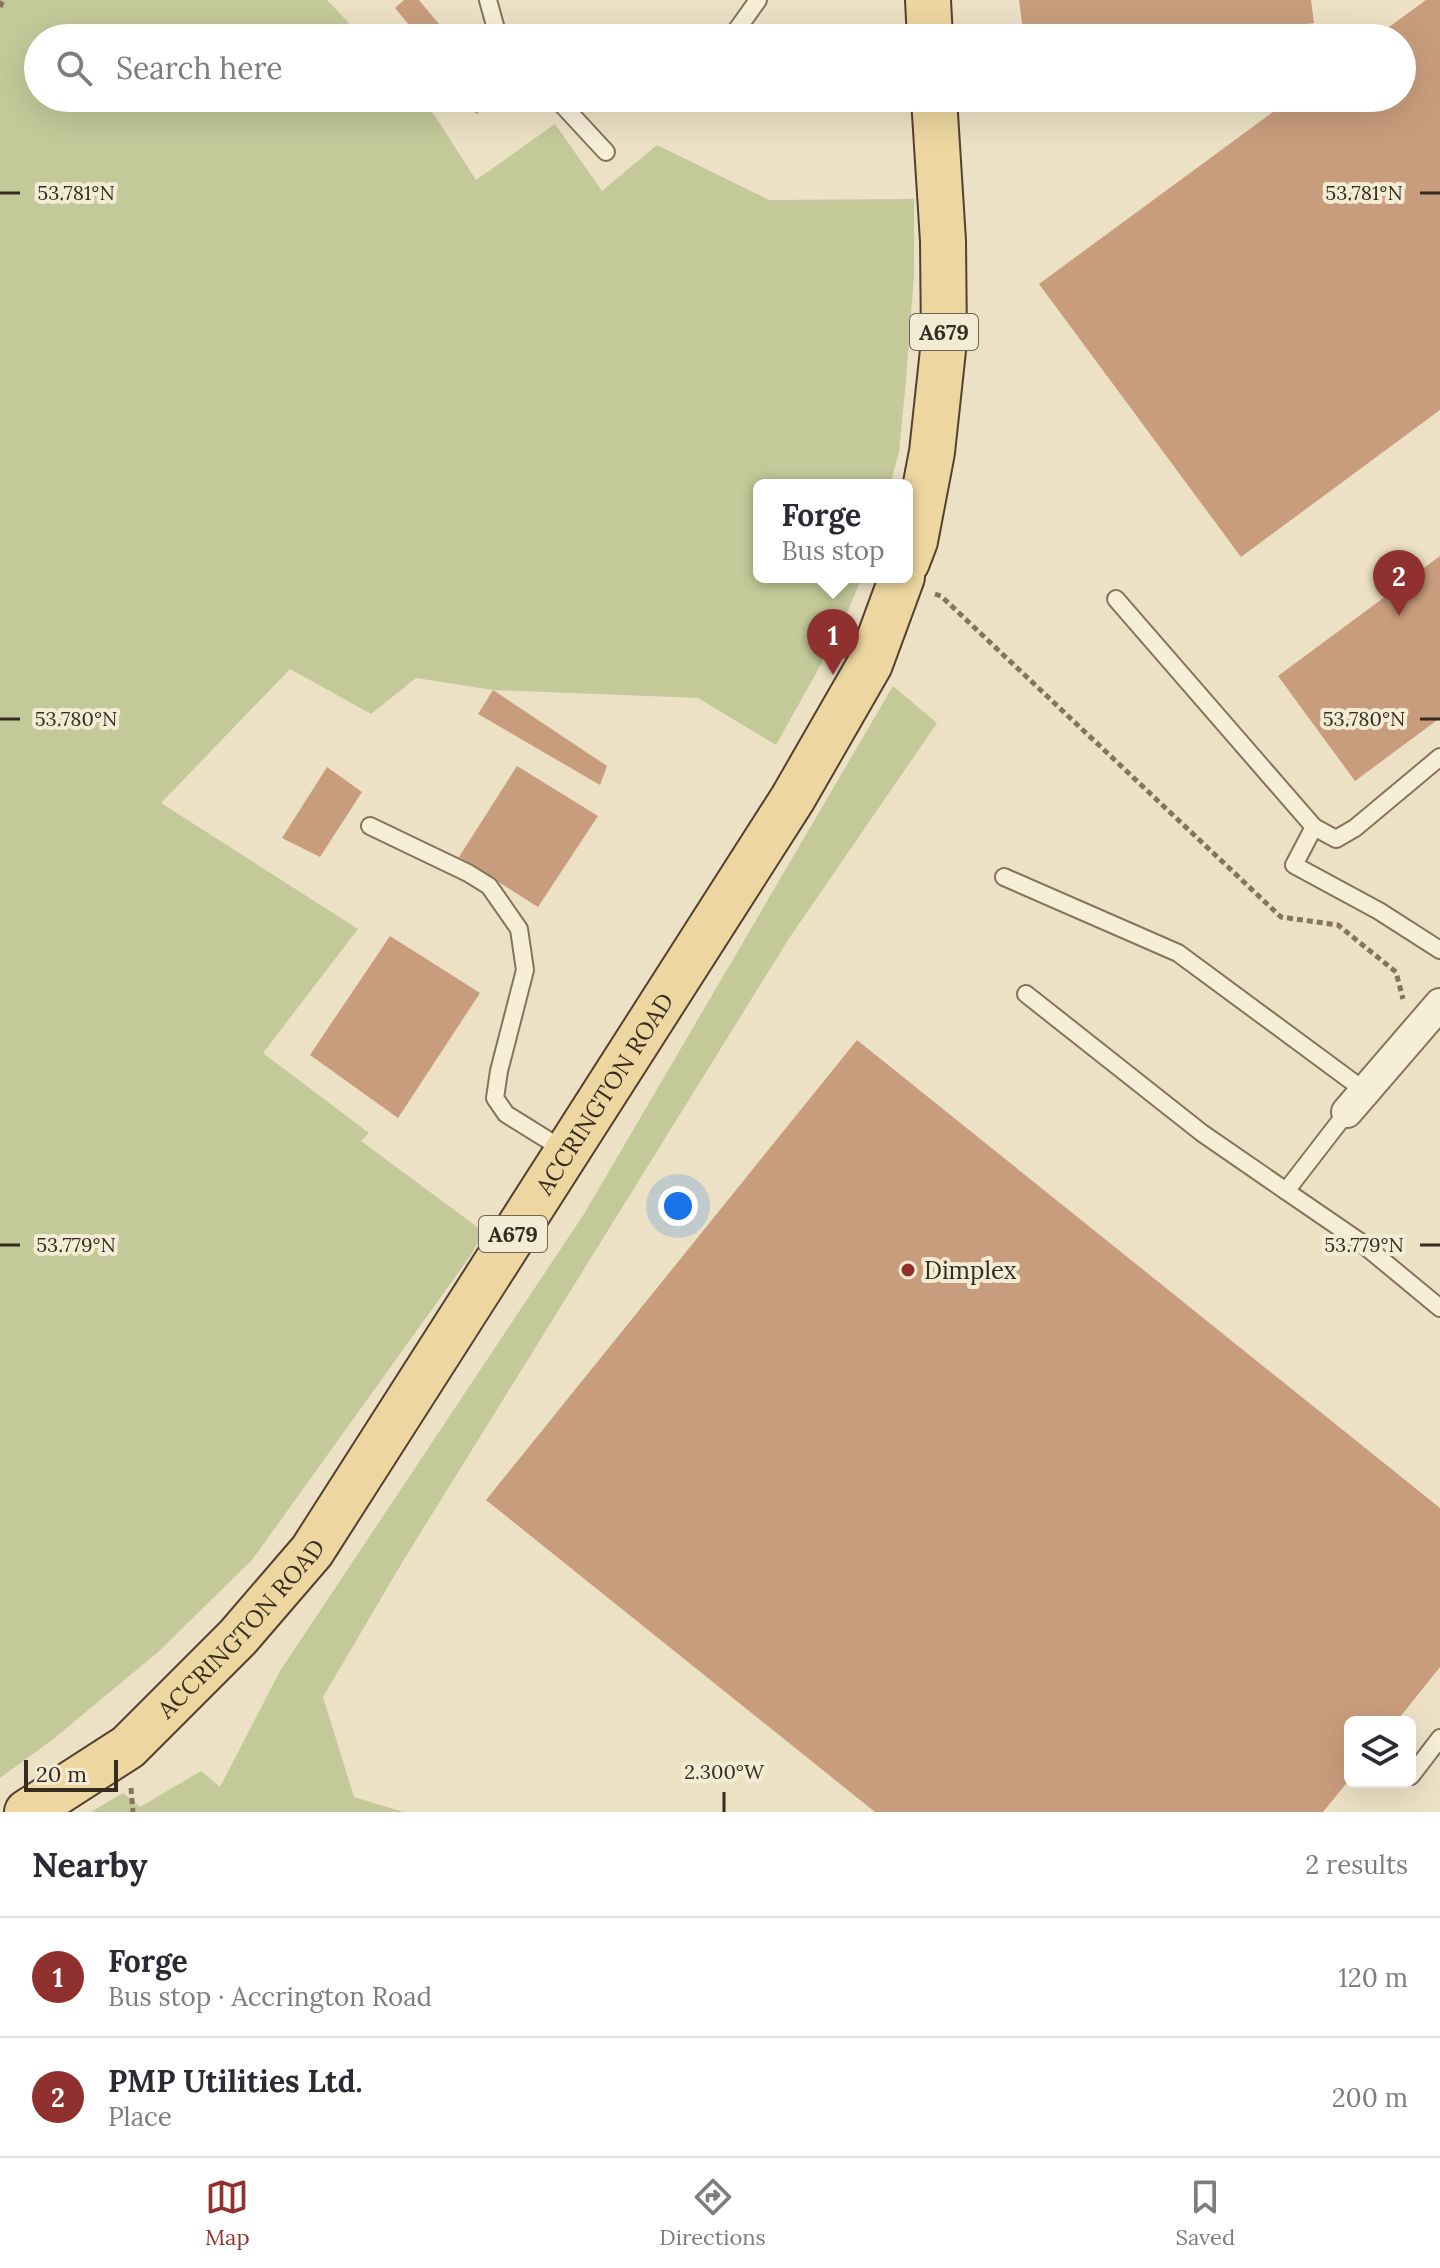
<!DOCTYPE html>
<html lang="en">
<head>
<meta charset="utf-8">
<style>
  :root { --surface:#fff; --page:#f7f7f7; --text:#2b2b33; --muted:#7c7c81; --line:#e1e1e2; --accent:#91312f }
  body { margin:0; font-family:Lora,serif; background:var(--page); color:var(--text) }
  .controls { position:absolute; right:24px; bottom:24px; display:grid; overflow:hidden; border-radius:12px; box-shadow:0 8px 32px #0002 }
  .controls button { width:72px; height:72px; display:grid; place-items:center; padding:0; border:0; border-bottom:2px solid var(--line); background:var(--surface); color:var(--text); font:40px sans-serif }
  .scale { position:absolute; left:24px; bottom:20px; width:94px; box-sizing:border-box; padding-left:8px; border:4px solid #362b1f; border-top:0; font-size:22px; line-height:28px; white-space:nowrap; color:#362b1f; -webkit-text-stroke:6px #f3ebd4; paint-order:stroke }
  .you { position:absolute; left:678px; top:1206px; width:28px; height:28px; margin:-20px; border:6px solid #fff; border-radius:50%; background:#1a73e8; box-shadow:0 0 0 12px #1a73e833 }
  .badge { display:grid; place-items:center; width:52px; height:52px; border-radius:50%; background:var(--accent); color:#fff; font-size:26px; font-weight:700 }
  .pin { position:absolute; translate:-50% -66px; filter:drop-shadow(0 2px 4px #0008) }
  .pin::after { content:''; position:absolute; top:42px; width:28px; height:24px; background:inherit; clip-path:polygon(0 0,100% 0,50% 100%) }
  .popup { position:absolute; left:753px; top:479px; width:160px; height:104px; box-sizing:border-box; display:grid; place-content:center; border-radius:12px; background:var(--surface); filter:drop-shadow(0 2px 6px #0005); font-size:26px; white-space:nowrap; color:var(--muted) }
  .popup b { font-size:30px; color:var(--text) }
  .popup::after { content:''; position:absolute; left:50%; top:100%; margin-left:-16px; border:16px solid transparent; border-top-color:var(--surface) }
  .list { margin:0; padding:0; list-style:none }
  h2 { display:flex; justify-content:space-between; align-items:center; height:104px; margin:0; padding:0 32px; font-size:34px }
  h2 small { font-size:26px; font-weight:400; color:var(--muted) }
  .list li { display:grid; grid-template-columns:52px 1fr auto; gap:24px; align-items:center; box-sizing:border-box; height:120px; padding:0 32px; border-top:2px solid var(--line) }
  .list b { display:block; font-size:30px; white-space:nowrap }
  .list p { margin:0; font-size:26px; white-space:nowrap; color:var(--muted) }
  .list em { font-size:26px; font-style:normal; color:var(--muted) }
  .icon { flex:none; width:44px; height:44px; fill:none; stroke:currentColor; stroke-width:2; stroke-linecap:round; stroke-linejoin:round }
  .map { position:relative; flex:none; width:1440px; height:1812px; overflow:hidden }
  .search { position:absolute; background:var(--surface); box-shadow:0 8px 32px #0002; left:24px; right:24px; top:24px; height:88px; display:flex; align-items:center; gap:20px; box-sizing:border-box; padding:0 28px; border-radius:44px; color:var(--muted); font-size:30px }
  .sheet { height:344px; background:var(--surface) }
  nav { display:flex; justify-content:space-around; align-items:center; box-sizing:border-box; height:112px; border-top:2px solid var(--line); background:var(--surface); font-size:22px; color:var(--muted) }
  nav a { display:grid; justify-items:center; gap:4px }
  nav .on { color:var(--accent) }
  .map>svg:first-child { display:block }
</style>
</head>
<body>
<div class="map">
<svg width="1440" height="1812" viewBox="0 0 1440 1812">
  <rect width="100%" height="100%" fill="#ece1c5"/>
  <g fill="#c3c999">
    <path d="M 0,0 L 327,0 L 363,38 L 38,38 L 38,98 L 418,98 L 435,116 L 476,180 L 555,124 L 602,191 L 657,145 L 769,200 L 914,199 L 914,275 L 906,380 L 899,452 L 890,485 L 759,485 L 759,577 L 862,577 L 839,632 L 776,745 L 698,698 L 493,690 L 416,678 L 371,714 L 290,669 L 161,803 L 358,929 L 263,1053 L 369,1133 L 361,1141 L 484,1232 L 471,1255 L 252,1560 L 157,1653 L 52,1740 L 0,1778 Z"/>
    <path d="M 893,686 L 937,723 L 788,940 L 403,1561 L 323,1697 L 354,1797 L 404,1812 L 91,1812 L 123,1793 L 140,1807 L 201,1771 L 220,1787 L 280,1671 L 584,1214 Z"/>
  </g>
  <g fill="#c89d7d">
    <path d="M 404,0 L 419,0 L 439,24 L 426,38 L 420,38 L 395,8 Z"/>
    <path d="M 1019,0 L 1311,0 L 1314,23 L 1203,38 L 1024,38 Z"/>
    <path d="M 1426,0 L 1440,0 L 1440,410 L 1241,557 L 1039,284 L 1292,98 L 1402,98 L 1402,38 L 1374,38 Z"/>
    <path d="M 465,98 L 500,98 L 476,114 Z"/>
    <path d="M 1440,556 L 1440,718 L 1355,781 L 1278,676 Z"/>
    <path d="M 493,690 L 607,766 L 600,785 L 478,714 Z"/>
    <path d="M 517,766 L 598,816 L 538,907 L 459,857 Z"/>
    <path d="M 327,767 L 362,792 L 320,857 L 282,838 Z"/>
    <path d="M 390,936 L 480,993 L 398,1118 L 310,1055 Z"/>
    <path d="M 857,1040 L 1440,1508 L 1440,1667 L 1396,1722 L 1350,1722 L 1350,1779 L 1323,1812 L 875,1812 L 486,1500 Z"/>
  </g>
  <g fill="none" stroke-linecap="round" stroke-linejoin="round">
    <g stroke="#85735c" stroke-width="20">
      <g id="lane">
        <path d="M 488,0 L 496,29 L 504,38"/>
        <path d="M 731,38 L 758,0"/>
        <path d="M 556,98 L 606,152"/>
        <path d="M 1116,599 L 1314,827 L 1336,839 L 1355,828 L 1440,757"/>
        <path d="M 370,826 L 468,873 L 489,886 L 519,929 L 525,970 L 499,1071 L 495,1098 L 506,1114 L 564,1150"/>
        <path d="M 1314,827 L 1294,865 L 1379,911 L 1440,950"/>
        <path d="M 1004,877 L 1178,953 L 1365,1091"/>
        <path d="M 1026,994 L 1202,1133 L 1286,1191"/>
        <path d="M 1347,1112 L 1286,1191 L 1359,1241 L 1440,1308"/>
        <path d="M 1411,1776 L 1440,1738"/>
      </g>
    </g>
    <g stroke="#85735c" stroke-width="34">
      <path id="street" d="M 1347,1112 L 1440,1004"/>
    </g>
    <g stroke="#534130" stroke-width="48">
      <g id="primary">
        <path d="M 928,0 L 930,38"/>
        <path d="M 907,562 L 915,541 L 932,452 L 944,341 L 943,241 L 934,98"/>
        <path id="s1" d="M 27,1812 L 128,1747 L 238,1637 L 312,1551 L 793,798 L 870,664 L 902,577"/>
      </g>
    </g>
    <g stroke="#85735c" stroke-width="5" stroke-dasharray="6 4" stroke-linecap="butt">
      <path d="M 0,7 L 3,0"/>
      <path d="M 935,594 L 941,596 L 1281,917 L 1338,925 L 1396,972 L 1403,999"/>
      <path d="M 131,1788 L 133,1812"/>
    </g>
    <use href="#lane" stroke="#f7eed8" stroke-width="16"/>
    <use href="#street" stroke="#f7eed8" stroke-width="30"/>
    <use href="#primary" stroke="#edd69f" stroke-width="44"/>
  </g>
  <path fill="none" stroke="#362b1f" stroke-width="3" d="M 0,193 L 20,193M 1420,193 L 1440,193M 0,719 L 20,719M 1420,719 L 1440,719M 0,1245 L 20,1245M 1420,1245 L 1440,1245M 724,1792 L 724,1812"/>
  <circle fill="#91312f" stroke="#f3ebd4" stroke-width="3" cx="908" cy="1270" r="8"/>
  <g text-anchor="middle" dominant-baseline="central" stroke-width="8" stroke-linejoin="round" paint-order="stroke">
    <g fill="#f3ebd4" stroke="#6f6555" stroke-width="2">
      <rect x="910" y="314" width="68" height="36" rx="6"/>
      <rect x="479" y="1216" width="68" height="36" rx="6"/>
    </g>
    <g font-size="22" font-weight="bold" fill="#362b1f">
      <text x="944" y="332">A679</text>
      <text x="513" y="1234">A679</text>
    </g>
    <g font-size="24" fill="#362b1f" stroke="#f3ebd4">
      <text stroke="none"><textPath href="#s1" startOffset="932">ACCRINGTON ROAD</textPath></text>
      <text stroke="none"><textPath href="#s1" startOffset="284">ACCRINGTON ROAD</textPath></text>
    </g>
    <g font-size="24" fill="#362b1f" stroke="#f3ebd4" text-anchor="start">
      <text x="924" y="1270">Dimplex</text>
    </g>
  </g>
  <g font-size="20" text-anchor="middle" fill="#362b1f" stroke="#f3ebd4" stroke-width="8" stroke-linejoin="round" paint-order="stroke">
    <text x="76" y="200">53.781°N</text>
    <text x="1364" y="200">53.781°N</text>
    <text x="76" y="726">53.780°N</text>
    <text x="1364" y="726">53.780°N</text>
    <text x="76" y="1252">53.779°N</text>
    <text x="1364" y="1252">53.779°N</text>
    <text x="724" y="1779">2.300°W</text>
  </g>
</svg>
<div class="controls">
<button><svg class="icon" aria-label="layers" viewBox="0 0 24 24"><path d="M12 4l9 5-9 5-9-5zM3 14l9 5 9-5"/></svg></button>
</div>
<div class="scale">20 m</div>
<div class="you"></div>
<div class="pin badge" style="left:833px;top:675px">1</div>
<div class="popup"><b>Forge</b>Bus stop</div>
<div class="pin badge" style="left:1399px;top:616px">2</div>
<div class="search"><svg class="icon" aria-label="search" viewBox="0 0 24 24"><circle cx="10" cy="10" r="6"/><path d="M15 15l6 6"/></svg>Search here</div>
</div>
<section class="sheet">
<h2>Nearby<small>2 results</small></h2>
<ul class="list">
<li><span class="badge">1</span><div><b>Forge</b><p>Bus stop · Accrington Road</p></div><em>120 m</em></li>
<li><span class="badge">2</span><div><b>PMP Utilities Ltd.</b><p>Place</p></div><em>200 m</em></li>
</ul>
</section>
<nav>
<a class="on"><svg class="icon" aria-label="map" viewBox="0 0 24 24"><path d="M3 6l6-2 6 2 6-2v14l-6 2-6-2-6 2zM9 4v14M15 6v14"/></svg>Map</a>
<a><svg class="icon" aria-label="directions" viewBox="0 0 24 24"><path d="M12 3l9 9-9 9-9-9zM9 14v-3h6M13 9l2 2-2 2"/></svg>Directions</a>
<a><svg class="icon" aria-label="saved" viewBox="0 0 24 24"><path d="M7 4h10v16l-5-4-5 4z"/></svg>Saved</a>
</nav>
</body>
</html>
